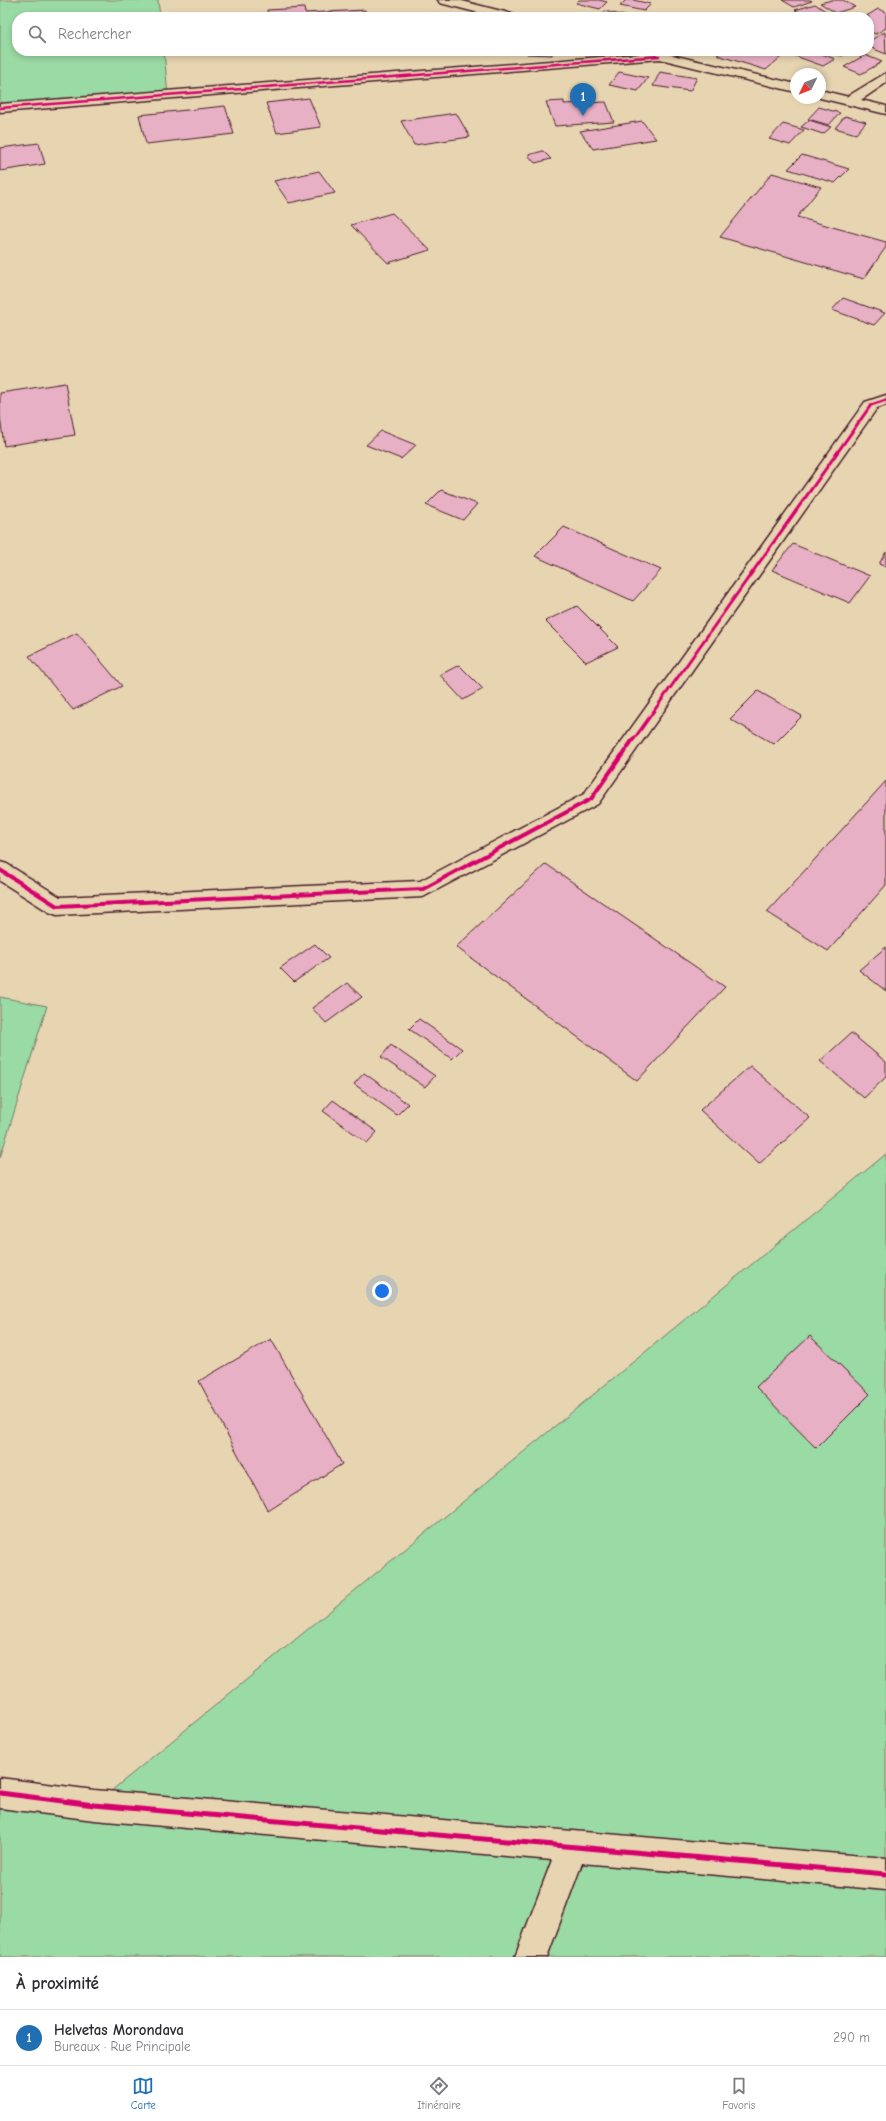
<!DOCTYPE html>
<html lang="fr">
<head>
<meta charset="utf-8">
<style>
  :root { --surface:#fff; --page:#f7f7f7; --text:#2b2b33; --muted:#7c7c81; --line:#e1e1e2; --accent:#1f6fb2 }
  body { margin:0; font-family:"Comic Neue",sans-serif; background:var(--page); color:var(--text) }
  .compass { position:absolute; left:790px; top:68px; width:36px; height:36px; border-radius:50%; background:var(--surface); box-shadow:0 2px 6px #0003; rotate:227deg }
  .you { position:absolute; left:382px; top:1291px; width:14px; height:14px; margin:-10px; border:3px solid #fff; border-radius:50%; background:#1a73e8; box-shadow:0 0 0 6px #1a73e833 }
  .badge { display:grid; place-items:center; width:26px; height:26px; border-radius:50%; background:var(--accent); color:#fff; font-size:13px; font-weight:700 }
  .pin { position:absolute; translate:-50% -33px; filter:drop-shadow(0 1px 2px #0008) }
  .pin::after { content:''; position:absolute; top:21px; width:14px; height:12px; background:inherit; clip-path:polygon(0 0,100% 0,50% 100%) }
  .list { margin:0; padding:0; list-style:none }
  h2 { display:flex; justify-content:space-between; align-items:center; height:52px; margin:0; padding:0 16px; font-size:17px }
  h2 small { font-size:13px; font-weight:400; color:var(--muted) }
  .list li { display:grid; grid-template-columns:26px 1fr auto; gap:12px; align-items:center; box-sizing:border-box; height:56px; padding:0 16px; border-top:1px solid var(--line) }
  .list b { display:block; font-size:15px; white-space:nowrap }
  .list p { margin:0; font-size:13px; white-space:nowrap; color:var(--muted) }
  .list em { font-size:13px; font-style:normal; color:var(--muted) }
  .icon { flex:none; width:22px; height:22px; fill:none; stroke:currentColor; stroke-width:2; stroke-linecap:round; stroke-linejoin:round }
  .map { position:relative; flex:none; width:886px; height:1957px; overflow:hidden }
  .search { position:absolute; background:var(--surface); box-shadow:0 2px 6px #0003; left:12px; right:12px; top:12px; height:44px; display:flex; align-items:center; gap:10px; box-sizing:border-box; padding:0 14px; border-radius:16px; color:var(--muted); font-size:15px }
  .sheet { height:108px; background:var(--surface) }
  nav { display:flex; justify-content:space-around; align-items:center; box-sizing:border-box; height:56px; border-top:1px solid var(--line); background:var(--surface); font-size:11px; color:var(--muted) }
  nav a { display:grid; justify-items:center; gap:2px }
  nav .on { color:var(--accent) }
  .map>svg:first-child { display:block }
</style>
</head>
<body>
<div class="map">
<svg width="886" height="1957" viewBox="0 0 886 1957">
  <rect width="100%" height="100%" fill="#e7d5b2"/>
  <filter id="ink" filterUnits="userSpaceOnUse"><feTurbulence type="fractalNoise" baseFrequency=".025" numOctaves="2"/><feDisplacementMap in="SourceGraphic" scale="8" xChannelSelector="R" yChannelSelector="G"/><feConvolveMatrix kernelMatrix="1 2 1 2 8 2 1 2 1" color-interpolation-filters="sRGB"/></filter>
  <g filter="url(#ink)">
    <g fill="#9adaa4" stroke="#727c68">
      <path d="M 0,0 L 158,0 L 160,17 L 17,17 L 17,51 L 164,51 L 168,96 L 0,108 Z"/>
      <path d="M 0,997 L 47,1006 L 0,1158 Z"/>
      <path d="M 886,1154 L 886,1957 L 0,1957 L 0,1793 L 94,1805 Z"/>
    </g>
    <g fill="#e8b0c5" stroke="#4a1f2b">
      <path d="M 579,0 L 599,0 L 607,2 L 600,9 L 576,3 Z"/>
      <path d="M 626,0 L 633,0 L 651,4 L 644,11 L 620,6 Z"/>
      <path d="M 782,0 L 811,0 L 812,1 L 794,7 Z"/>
      <path d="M 832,0 L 843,0 L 855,7 L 836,13 L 820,3 Z"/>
      <path d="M 815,4 L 830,14 L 819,17 L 807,17 L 795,10 Z"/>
      <path d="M 304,8 L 305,13 L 365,10 L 367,17 L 268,17 L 267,10 Z"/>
      <path d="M 878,9 L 886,12 L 886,28 L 876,34 L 869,32 L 869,17 L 865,17 Z"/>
      <path d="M 605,11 L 628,17 L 599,17 Z"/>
      <path d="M 885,32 L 886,54 L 869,47 L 869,41 Z"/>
      <path d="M 528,51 L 553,51 L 552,55 L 527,54 Z"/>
      <path d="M 722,51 L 762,51 L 781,57 L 766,70 L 717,55 Z"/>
      <path d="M 790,51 L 814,51 L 835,59 L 823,66 L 787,53 Z"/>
      <path d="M 828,51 L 849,51 L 842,56 Z"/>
      <path d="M 865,55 L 882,62 L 861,74 L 844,67 Z"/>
      <path d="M 619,72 L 648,78 L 638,91 L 609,85 Z"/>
      <path d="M 660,72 L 697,78 L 690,91 L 653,86 Z"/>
      <path d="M 309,98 L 321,127 L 277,133 L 266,103 Z"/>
      <path d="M 564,101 L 564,104 L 606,102 L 614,122 L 555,126 L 546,102 Z"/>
      <path d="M 225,106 L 234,134 L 146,144 L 139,115 Z"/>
      <path d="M 819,107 L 840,113 L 829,125 L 808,119 Z"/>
      <path d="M 456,113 L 470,137 L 414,145 L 401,121 Z"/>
      <path d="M 845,116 L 866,122 L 856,134 L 835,128 Z"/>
      <path d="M 809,120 L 831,127 L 823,134 L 801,127 Z"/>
      <path d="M 642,121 L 656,139 L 593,149 L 580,131 Z"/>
      <path d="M 783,124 L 804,130 L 790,145 L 769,139 Z"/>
      <path d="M 39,143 L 45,164 L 0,171 L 0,148 Z"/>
      <path d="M 543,151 L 551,159 L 535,163 L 528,155 Z"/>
      <path d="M 802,155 L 849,169 L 835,183 L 788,169 Z"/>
      <path d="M 319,171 L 335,193 L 289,203 L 274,181 Z"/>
      <path d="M 772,173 L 821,187 L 797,217 L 886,242 L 886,247 L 864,279 L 720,237 Z"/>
      <path d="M 392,213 L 430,250 L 388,263 L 351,225 Z"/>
      <path d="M 843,298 L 885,313 L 874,325 L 832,310 Z"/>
      <path d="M 65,383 L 75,435 L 4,446 L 0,416 L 0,393 Z"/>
      <path d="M 381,431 L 416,445 L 401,459 L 366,445 Z"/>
      <path d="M 441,490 L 477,504 L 463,520 L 426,505 Z"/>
      <path d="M 564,527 L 661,570 L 633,601 L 535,556 Z"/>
      <path d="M 793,544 L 870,576 L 850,603 L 772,570 Z"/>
      <path d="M 886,552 L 886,567 L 879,564 Z"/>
      <path d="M 577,606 L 618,647 L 586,662 L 545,621 Z"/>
      <path d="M 77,633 L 122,686 L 73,710 L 29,656 Z"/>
      <path d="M 459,665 L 483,689 L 463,700 L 440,675 Z"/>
      <path d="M 758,691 L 802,716 L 774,744 L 730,719 Z"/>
      <path d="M 886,781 L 886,885 L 828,951 L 767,912 Z"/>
      <path d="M 546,864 L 725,987 L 637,1081 L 456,947 Z"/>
      <path d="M 315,944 L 329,958 L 294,982 L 280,968 Z"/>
      <path d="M 886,947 L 886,991 L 859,970 Z"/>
      <path d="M 347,983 L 362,997 L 326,1023 L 312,1008 Z"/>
      <path d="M 419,1019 L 462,1049 L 452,1059 L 409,1029 Z"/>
      <path d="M 851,1033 L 886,1062 L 886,1077 L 864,1098 L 820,1061 Z"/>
      <path d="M 391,1045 L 435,1076 L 425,1087 L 381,1057 Z"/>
      <path d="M 750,1066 L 810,1118 L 759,1164 L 700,1110 Z"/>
      <path d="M 364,1073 L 408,1104 L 397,1115 L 354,1084 Z"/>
      <path d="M 333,1100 L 377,1132 L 367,1143 L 323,1111 Z"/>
      <path d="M 810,1336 L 870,1394 L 816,1448 L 756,1387 Z"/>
      <path d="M 271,1339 L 342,1464 L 268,1511 L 199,1381 Z"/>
    </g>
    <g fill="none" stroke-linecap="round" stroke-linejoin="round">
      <g stroke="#4a1f2b" stroke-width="3">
        <g id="street">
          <path d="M 886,73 L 886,83 L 855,104 L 845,104 L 844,101 L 845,98 Z"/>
          <path d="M 886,395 L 886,405 L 877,408 L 598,804 L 423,897 L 57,915 L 49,912 L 0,881 L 0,862 L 7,864 L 60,897 L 420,881 L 584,794 L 865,402 Z"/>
          <path d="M 0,1778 L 94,1790 L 886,1858 L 886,1890 L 582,1863 L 547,1957 L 515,1957 L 552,1860 L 94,1820 L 0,1808 Z"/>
        </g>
      </g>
      <g stroke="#4a1f2b" stroke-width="3">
        <g id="secondary">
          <path d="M 438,0 L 458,0 L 513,14 L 515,17 L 495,17 L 440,3 Z"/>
          <path d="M 639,51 L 655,51 L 796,84 L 796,92 L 660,59 L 0,112 L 0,104 L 639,54 Z"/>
          <path d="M 820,90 L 886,106 L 886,114 L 820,98 Z"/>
        </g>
      </g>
      <use href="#street" fill="#e7d5b2" fill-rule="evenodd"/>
      <use href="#secondary" fill="#e7d5b2" fill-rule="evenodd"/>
      <g stroke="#e7d5b2" stroke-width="4">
        <path id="cycleway-far3" d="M 0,108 L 659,56"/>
      </g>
      <g stroke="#e7d5b2" stroke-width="5">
        <path id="cycleway-far2" d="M 634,739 L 871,405 L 886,400"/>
      </g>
      <g stroke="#e7d5b2" stroke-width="6">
        <path id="cycleway-far1" d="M 0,870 L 57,906 L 423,889 L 591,799 L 634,738"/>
      </g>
      <g stroke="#e7d5b2" stroke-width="8">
        <path id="cycleway" d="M 0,1793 L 94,1805 L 886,1874"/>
      </g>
      <use href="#cycleway-far3" stroke="#d6006c" stroke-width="2.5"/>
      <use href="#cycleway-far2" stroke="#d6006c" stroke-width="3"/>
      <use href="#cycleway-far1" stroke="#d6006c" stroke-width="4"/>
      <use href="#cycleway" stroke="#d6006c" stroke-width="5"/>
    </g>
  </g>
</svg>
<svg class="compass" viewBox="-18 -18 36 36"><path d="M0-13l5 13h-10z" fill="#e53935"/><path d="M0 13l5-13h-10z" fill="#7c7c81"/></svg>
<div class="you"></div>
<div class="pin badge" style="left:583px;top:116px">1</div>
<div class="search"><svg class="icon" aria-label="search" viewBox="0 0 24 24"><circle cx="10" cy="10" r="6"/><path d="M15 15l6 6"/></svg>Rechercher</div>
</div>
<section class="sheet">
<h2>À proximité<small></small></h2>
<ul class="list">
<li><span class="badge">1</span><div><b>Helvetas Morondava</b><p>Bureaux · Rue Principale</p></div><em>290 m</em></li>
</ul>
</section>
<nav>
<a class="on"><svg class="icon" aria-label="map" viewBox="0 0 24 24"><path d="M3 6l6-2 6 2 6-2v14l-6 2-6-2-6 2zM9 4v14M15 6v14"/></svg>Carte</a>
<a><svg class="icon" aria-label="directions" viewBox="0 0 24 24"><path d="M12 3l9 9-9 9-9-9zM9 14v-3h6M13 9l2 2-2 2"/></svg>Itinéraire</a>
<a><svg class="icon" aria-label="saved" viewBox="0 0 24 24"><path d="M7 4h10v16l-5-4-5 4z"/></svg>Favoris</a>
</nav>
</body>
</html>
